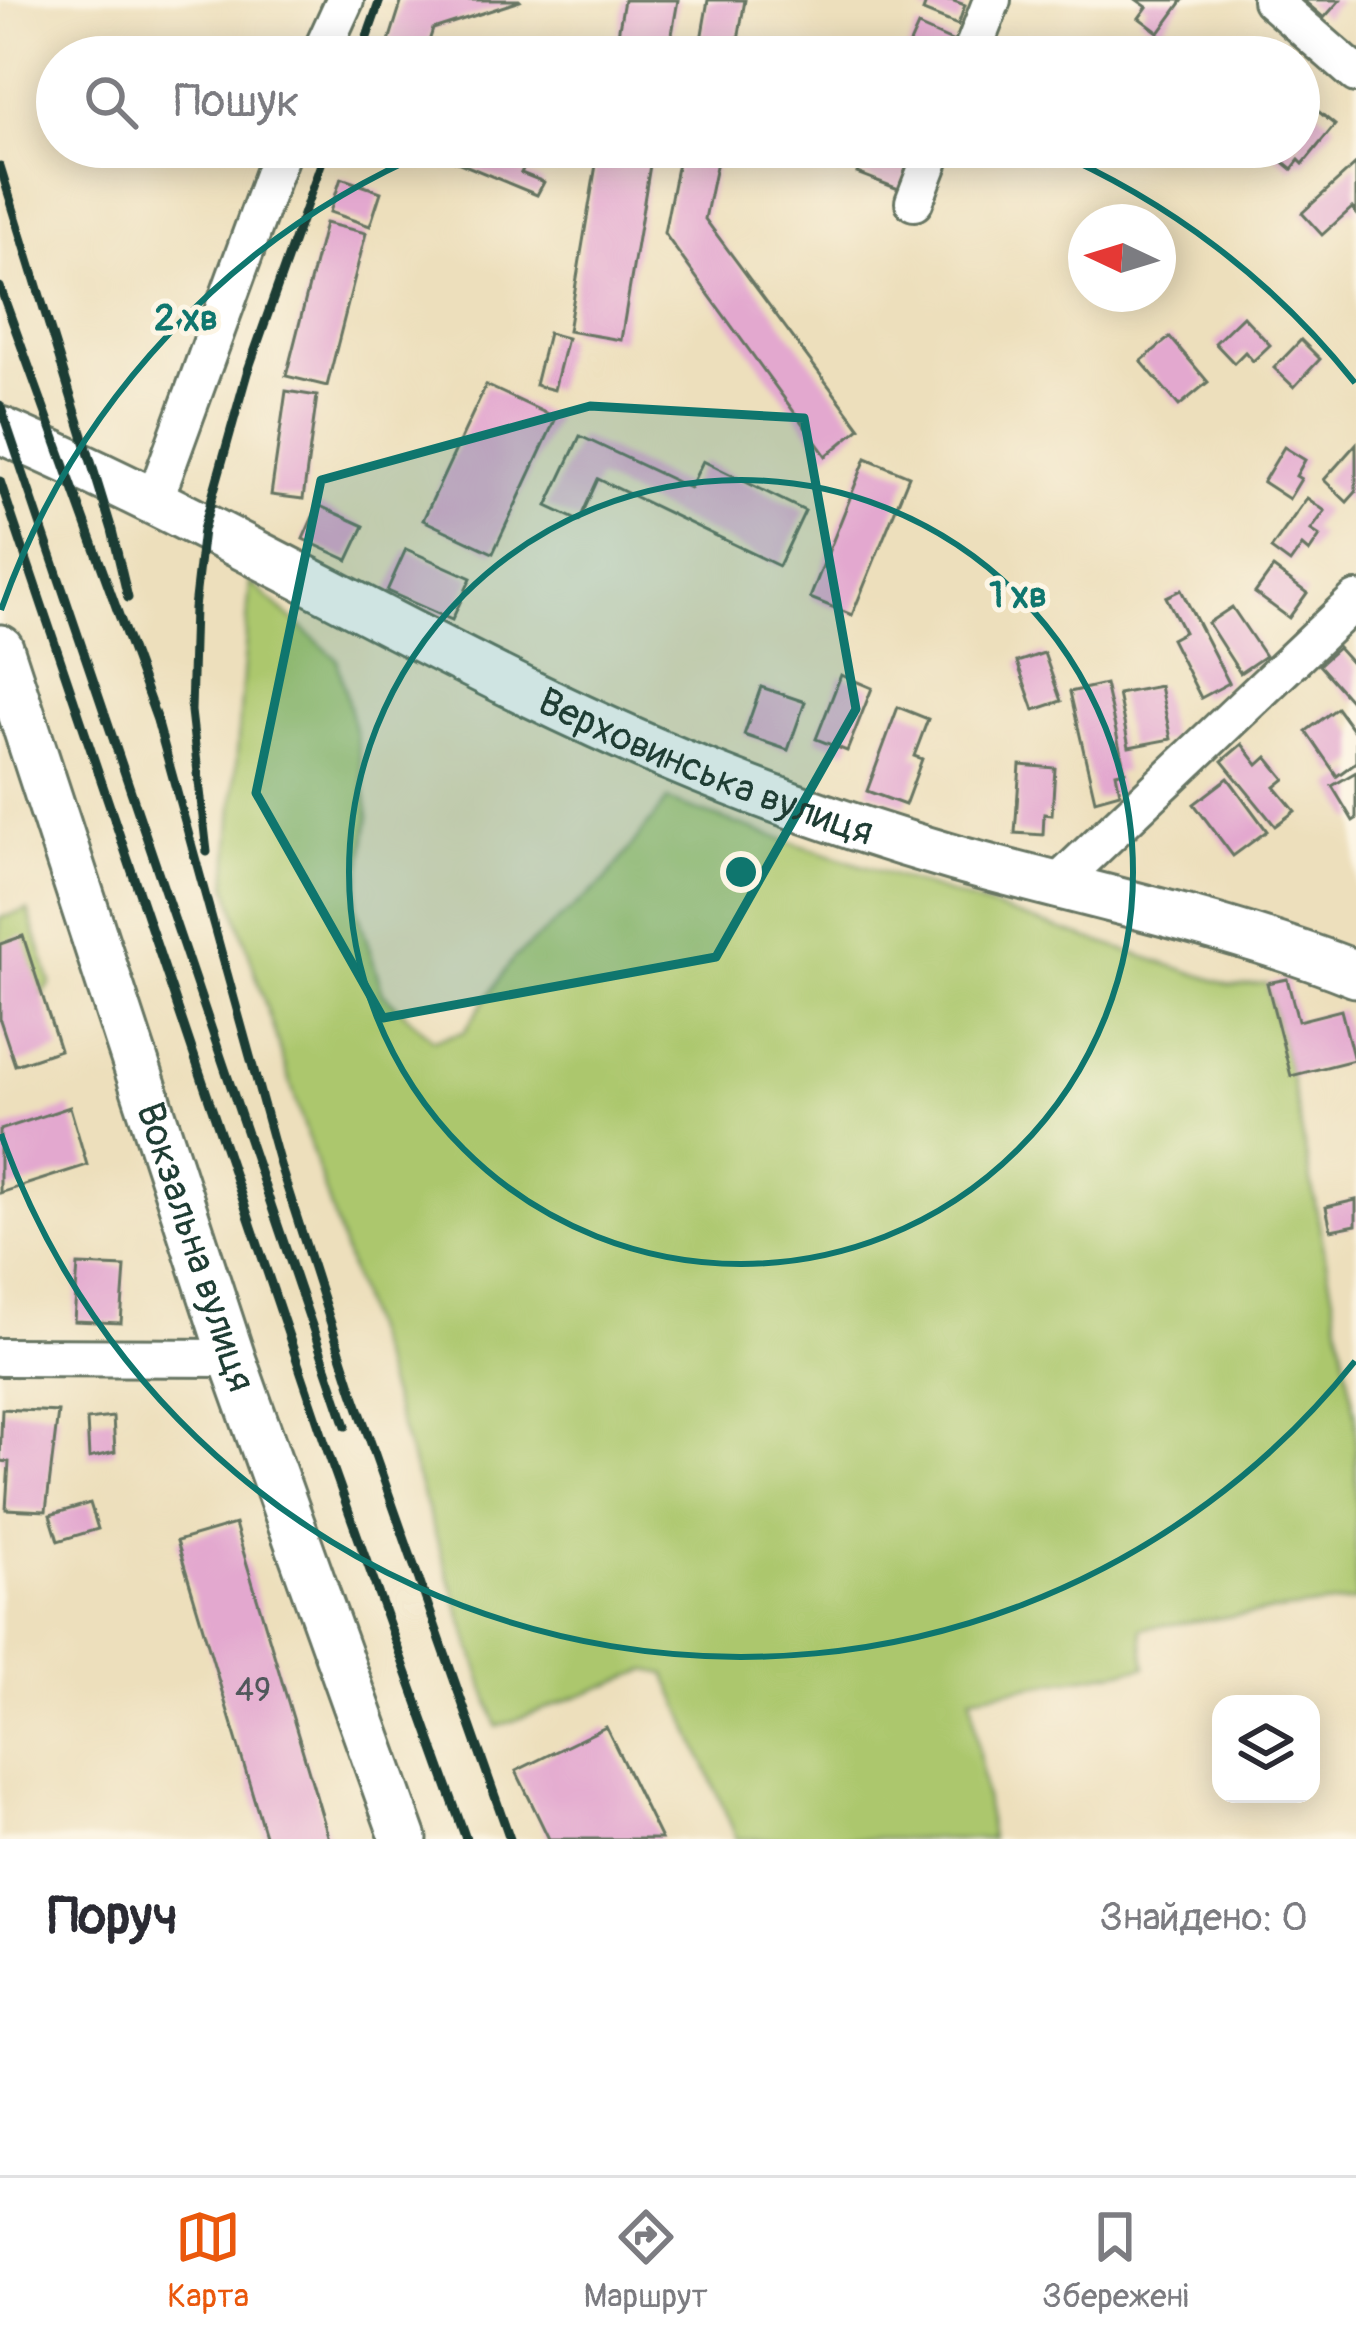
<!DOCTYPE html>
<html lang="uk">
<head>
<meta charset="utf-8">
<style>
  :root { --surface:#fff; --page:#f2f2f3; --text:#2b2b33; --muted:#7c7c81; --line:#e1e1e2; --accent:#ea580c }
  body { margin:0; font-family:Pangolin,sans-serif; background:var(--page); color:var(--text) }
  .controls { position:absolute; right:36px; bottom:36px; display:grid; overflow:hidden; border-radius:24px; box-shadow:0 6px 30px #0003 }
  .controls button { width:108px; height:108px; display:grid; place-items:center; padding:0; border:0; border-bottom:3px solid var(--line); background:var(--surface); color:var(--text); font:60px sans-serif }
  .compass { position:absolute; left:1068px; top:204px; width:108px; height:108px; border-radius:50%; background:var(--surface); box-shadow:0 6px 30px #0003; rotate:274deg }
  .list { margin:0; padding:0; list-style:none }
  h2 { display:flex; justify-content:space-between; align-items:center; height:156px; margin:0; padding:0 48px; font-size:51px }
  h2 small { font-size:39px; font-weight:400; color:var(--muted) }
  .icon { flex:none; width:66px; height:66px; fill:none; stroke:currentColor; stroke-width:2; stroke-linecap:round; stroke-linejoin:round }
  .map { position:relative; flex:none; width:1356px; height:1839px; overflow:hidden }
  .search { position:absolute; background:var(--surface); box-shadow:0 6px 30px #0003; left:36px; right:36px; top:36px; height:132px; display:flex; align-items:center; gap:30px; box-sizing:border-box; padding:0 42px; border-radius:66px; color:var(--muted); font-size:45px }
  .sheet { height:336px; background:var(--surface) }
  nav { display:flex; justify-content:space-around; align-items:center; box-sizing:border-box; height:168px; border-top:3px solid var(--line); background:var(--surface); font-size:33px; color:var(--muted) }
  nav a { display:grid; justify-items:center; gap:6px }
  nav .on { color:var(--accent) }
  .map>svg:first-child { display:block }
</style>
</head>
<body>
<div class="map">
<svg width="1356" height="1839" viewBox="0 0 1356 1839">
  <rect width="100%" height="100%" fill="#fcf5e5"/>
  <filter id="ink" filterUnits="userSpaceOnUse"><feTurbulence type="fractalNoise" baseFrequency=".00833" numOctaves="2"/><feDisplacementMap in="SourceGraphic" scale="24" xChannelSelector="R" yChannelSelector="G"/><feConvolveMatrix kernelMatrix="1 2 1 2 8 2 1 2 1" color-interpolation-filters="sRGB"/></filter>
  <filter id="wash" filterUnits="userSpaceOnUse"><feTurbulence type="fractalNoise" baseFrequency=".004" numOctaves="4" result="noise"/><feDisplacementMap in="SourceGraphic" scale="48" xChannelSelector="R" yChannelSelector="G"/><feGaussianBlur stdDeviation="2.7" result="paint"/><feColorMatrix in="noise" values="0 0 0 0 0 0 0 0 0 0 0 0 0 0 0 0 0 1.4 0 .05"/><feComposite in="paint" operator="in"/></filter>
  <g filter="url(#wash)">
    <rect width="100%" height="100%" fill="#eddfbc"/>
    <g fill="#acc76d" stroke="#668250" stroke-width="3">
      <path d="M 250,582 L 337,659 L 355,730 L 369,816 L 356,905 L 383,993 L 433,1040 L 464,1032 L 513,959 L 605,881 L 667,800 C 854,866 1044,922 1232,986 L 1267,983 L 1291,1076 L 1356,1418 L 1356,1601 L 1141,1628 L 1146,1667 L 971,1696 L 991,1839 L 737,1839 L 666,1674 L 647,1670 L 497,1727 L 227,885 Z"/>
      <path d="M 28,910 L 51,983 L 42,996 L 0,944 L 0,918 Z"/>
    </g>
    <g id="blocks">
      <g fill="#e3a8cf">
        <path d="M 402,0 L 519,0 L 520,1 L 433,29 L 424,57 L 384,57 Z"/>
        <path d="M 624,0 L 678,0 L 668,57 L 614,57 Z"/>
        <path d="M 708,0 L 745,0 L 735,57 L 698,57 Z"/>
        <path d="M 927,0 L 951,0 L 965,5 L 958,25 L 923,11 Z"/>
        <path d="M 1137,0 L 1183,0 L 1159,33 L 1139,18 L 1147,7 Z"/>
        <path d="M 1303,0 L 1340,0 L 1324,18 Z"/>
        <path d="M 918,26 L 954,42 L 948,57 L 904,57 Z"/>
        <path d="M 1302,98 L 1335,125 L 1303,164 L 1299,160 L 1292,169 L 1270,151 L 1273,147 L 1299,147 Z"/>
        <path d="M 421,147 L 503,147 L 529,157 L 521,173 L 544,182 L 537,195 Z"/>
        <path d="M 599,147 L 653,147 L 621,340 L 568,331 Z"/>
        <path d="M 681,147 L 720,147 L 705,219 L 860,428 L 826,456 L 664,233 Z"/>
        <path d="M 866,147 L 892,147 L 889,155 L 910,163 L 901,190 L 857,173 Z"/>
        <path d="M 1356,164 L 1356,213 L 1352,208 L 1322,235 L 1302,213 Z"/>
        <path d="M 341,178 L 381,192 L 370,226 L 330,212 Z"/>
        <path d="M 325,223 L 366,233 L 327,386 L 286,376 Z"/>
        <path d="M 1089,294 L 1129,294 L 1110,314 Z"/>
        <path d="M 1243,316 L 1270,345 L 1253,361 L 1245,352 L 1234,363 L 1215,343 Z"/>
        <path d="M 548,333 L 567,338 L 554,390 L 535,385 Z"/>
        <path d="M 1170,337 L 1208,382 L 1179,406 L 1141,361 Z"/>
        <path d="M 1301,340 L 1320,359 L 1294,387 L 1274,368 Z"/>
        <path d="M 486,385 L 556,418 L 493,553 L 423,520 Z"/>
        <path d="M 286,391 L 317,396 L 303,499 L 271,495 Z"/>
        <path d="M 580,436 L 690,488 L 703,461 L 805,511 L 779,566 L 598,479 L 579,521 L 547,506 Z"/>
        <path d="M 1356,444 L 1356,492 L 1347,502 L 1324,480 Z"/>
        <path d="M 1284,447 L 1305,460 L 1296,476 L 1301,479 L 1289,499 L 1263,482 Z"/>
        <path d="M 866,458 L 909,476 L 852,615 L 810,598 Z"/>
        <path d="M 1307,498 L 1325,511 L 1311,530 L 1320,536 L 1309,552 L 1302,546 L 1290,563 L 1271,549 Z"/>
        <path d="M 318,505 L 364,526 L 348,560 L 303,539 Z"/>
        <path d="M 406,549 L 471,578 L 452,620 L 387,591 Z"/>
        <path d="M 1273,568 L 1307,593 L 1289,618 L 1255,593 Z"/>
        <path d="M 1181,590 L 1229,683 L 1201,698 L 1171,639 L 1184,632 L 1166,597 Z"/>
        <path d="M 1232,607 L 1265,656 L 1240,673 L 1208,623 Z"/>
        <path d="M 1338,648 L 1356,668 L 1356,699 L 1352,702 L 1319,665 Z"/>
        <path d="M 1044,653 L 1061,701 L 1034,710 L 1017,662 Z"/>
        <path d="M 841,675 L 872,688 L 847,751 L 816,739 Z"/>
        <path d="M 1105,684 L 1125,771 L 1116,773 L 1120,793 L 1095,800 L 1070,692 Z"/>
        <path d="M 1160,686 L 1171,739 L 1129,747 L 1118,694 Z"/>
        <path d="M 761,687 L 805,702 L 788,750 L 744,735 Z"/>
        <path d="M 898,707 L 928,719 L 914,756 L 922,759 L 905,805 L 867,791 Z"/>
        <path d="M 1337,708 L 1356,734 L 1356,762 L 1337,776 L 1306,731 Z"/>
        <path d="M 1242,744 L 1258,765 L 1267,757 L 1285,779 L 1275,787 L 1295,811 L 1275,826 L 1222,761 Z"/>
        <path d="M 1020,765 L 1055,768 L 1052,815 L 1044,814 L 1043,835 L 1015,833 Z"/>
        <path d="M 1356,772 L 1356,819 L 1353,821 L 1332,786 Z"/>
        <path d="M 1228,778 L 1267,831 L 1233,856 L 1194,804 Z"/>
        <path d="M 23,936 L 60,1050 L 15,1065 L 0,1020 L 0,944 Z"/>
        <path d="M 1287,979 L 1298,1021 L 1341,1010 L 1354,1060 L 1291,1076 L 1267,983 Z"/>
        <path d="M 70,1107 L 87,1165 L 0,1193 L 0,1130 Z"/>
        <path d="M 1356,1200 L 1356,1225 L 1331,1230 L 1326,1207 Z"/>
        <path d="M 78,1265 L 125,1267 L 121,1323 L 74,1321 Z"/>
        <path d="M 2,1409 L 58,1412 L 46,1511 L 6,1509 L 9,1462 L 0,1461 Z"/>
        <path d="M 113,1417 L 115,1452 L 89,1458 L 87,1420 Z"/>
        <path d="M 90,1503 L 98,1529 L 58,1541 L 50,1515 Z"/>
        <path d="M 235,1524 L 329,1839 L 266,1839 L 177,1541 Z"/>
        <path d="M 606,1727 L 661,1839 L 549,1839 L 516,1771 Z"/>
      </g>
    </g>
  </g>
  <g filter="url(#ink)">
    <use href="#blocks" fill-opacity="0" stroke="#677664" stroke-width="3"/>
    <g fill="none" stroke-linecap="round" stroke-linejoin="round">
      <g stroke="#677664" stroke-width="42">
        <g id="minor">
          <path d="M 1271,0 L 1356,74"/>
          <path d="M 319,57 L 345,0"/>
          <path d="M 970,57 L 992,0"/>
          <path d="M 914,202 L 935,147"/>
          <path d="M 153,504 L 283,147"/>
          <path d="M 1057,884 L 1356,600"/>
          <path d="M 0,1357 L 232,1358"/>
        </g>
      </g>
      <g stroke="#677664" stroke-width="51">
        <g id="tertiary">
          <path id="s1" d="M 0,430 C 248,537 477,683 730,782 C 803,811 878,836 954,858 C 1089,896 1225,922 1356,974"/>
          <path id="s2" d="M 0,648 L 232,1358 L 404,1839"/>
        </g>
      </g>
      <use href="#minor" stroke="#fff" stroke-width="36"/>
      <use href="#tertiary" stroke="#fff" stroke-width="45"/>
      <g stroke="#1f3d34" stroke-width="9">
        <path d="M 360,57 L 380,0"/>
        <path d="M 0,166 L 112,530 L 128,598"/>
        <path d="M 0,287 L 157,720 L 280,1165 L 353,1392 L 510,1839"/>
        <path d="M 0,405 L 346,1426"/>
        <path d="M 0,481 L 334,1470 L 466,1839"/>
        <path d="M 207,852 L 191,711 L 194,608 L 203,530 L 247,373 L 327,147"/>
      </g>
    </g>
  </g>
  <path fill="#0f766e" fill-opacity="0.2" stroke="#0f766e" stroke-width="9" stroke-linejoin="round" d="M 590,406 L 804,418 L 856,709 L 716,957 L 383,1018 L 256,793 L 321,480 Z"/>
  <g fill="none" stroke="#0f766e" stroke-width="6">
    <circle cx="741" cy="872" r="392"/>
    <path d="M1355 1361A785 785 0 0 1 1 1134M1 610A785 785 0 0 1 434 149M1048 149A785 785 0 0 1 1355 383"/>
  </g>
  <g text-anchor="middle" dominant-baseline="central" stroke-width="10" stroke-linejoin="round" paint-order="stroke">
    <g font-size="33" fill="#50585b">
      <text x="253" y="1690">49</text>
    </g>
    <g font-size="39" fill="#1f3d34" stroke="#fcf5e5">
      <text stroke="none"><textPath href="#s1" startOffset="783">Верховинська вулиця</textPath></text>
      <text stroke="none"><textPath href="#s2" startOffset="630">Вокзальна вулиця</textPath></text>
    </g>
  </g>
  <circle cx="741" cy="872" r="18" fill="#0f766e" stroke="#fcf5e5" stroke-width="6"/>
  <g font-size="36" text-anchor="middle" font-weight="bold" fill="#0f766e" stroke="#fcf5e5" stroke-width="10" stroke-linejoin="round" paint-order="stroke">
    <text x="186" y="330">2 хв</text>
    <text x="1018" y="607">1 хв</text>
  </g>
</svg>
<div class="controls">
<button><svg class="icon" aria-label="layers" viewBox="0 0 24 24"><path d="M12 4l9 5-9 5-9-5zM3 14l9 5 9-5"/></svg></button>
</div>
<svg class="compass" viewBox="-18 -18 36 36"><path d="M0-13l5 13h-10z" fill="#e53935"/><path d="M0 13l5-13h-10z" fill="#7c7c81"/></svg>
<div class="search"><svg class="icon" aria-label="search" viewBox="0 0 24 24"><circle cx="10" cy="10" r="6"/><path d="M15 15l6 6"/></svg>Пошук</div>
</div>
<section class="sheet">
<h2>Поруч<small>Знайдено: 0</small></h2>
<ul class="list">
</ul>
</section>
<nav>
<a class="on"><svg class="icon" aria-label="map" viewBox="0 0 24 24"><path d="M3 6l6-2 6 2 6-2v14l-6 2-6-2-6 2zM9 4v14M15 6v14"/></svg>Карта</a>
<a><svg class="icon" aria-label="directions" viewBox="0 0 24 24"><path d="M12 3l9 9-9 9-9-9zM9 14v-3h6M13 9l2 2-2 2"/></svg>Маршрут</a>
<a><svg class="icon" aria-label="saved" viewBox="0 0 24 24"><path d="M7 4h10v16l-5-4-5 4z"/></svg>Збережені</a>
</nav>
</body>
</html>
